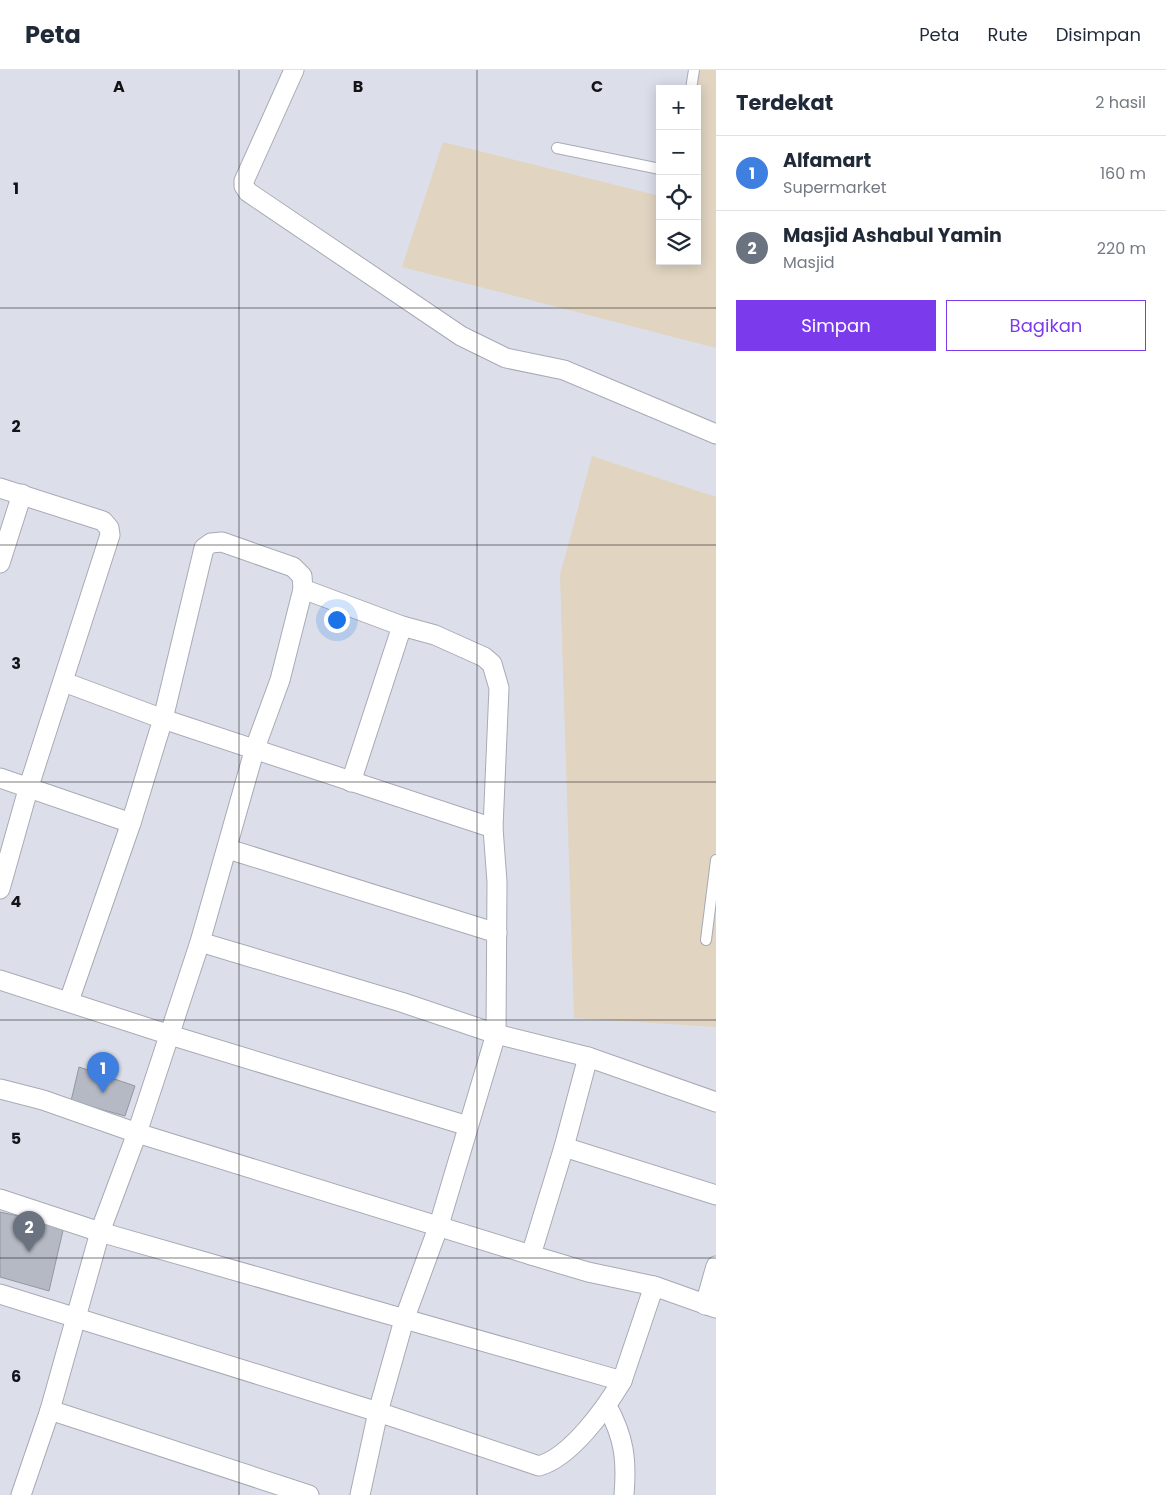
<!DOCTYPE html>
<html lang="id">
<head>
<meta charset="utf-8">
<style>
  :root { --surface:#fff; --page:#f6f6f7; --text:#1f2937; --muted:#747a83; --line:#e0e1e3; --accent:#7c3aed }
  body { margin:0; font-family:Poppins,sans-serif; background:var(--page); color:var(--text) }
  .controls { position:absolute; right:15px; top:15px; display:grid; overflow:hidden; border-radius:0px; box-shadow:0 2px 12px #0003 }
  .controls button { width:45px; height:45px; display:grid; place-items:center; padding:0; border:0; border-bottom:1px solid var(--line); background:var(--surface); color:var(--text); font:25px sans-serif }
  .you { position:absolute; left:336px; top:549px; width:18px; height:18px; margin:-12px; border:4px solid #fff; border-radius:50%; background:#1a73e8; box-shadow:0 0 0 8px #1a73e833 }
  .badge { display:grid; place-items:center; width:32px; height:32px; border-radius:50%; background:var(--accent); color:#fff; font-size:16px; font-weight:700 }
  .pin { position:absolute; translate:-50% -41px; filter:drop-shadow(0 1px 2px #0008) }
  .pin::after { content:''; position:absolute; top:26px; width:18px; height:15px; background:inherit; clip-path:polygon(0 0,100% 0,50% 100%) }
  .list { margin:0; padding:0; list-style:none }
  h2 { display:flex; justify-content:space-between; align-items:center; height:65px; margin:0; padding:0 20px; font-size:21px }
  h2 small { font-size:16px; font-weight:400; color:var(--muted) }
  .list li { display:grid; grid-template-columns:32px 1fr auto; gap:15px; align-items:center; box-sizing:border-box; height:75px; padding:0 20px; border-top:1px solid var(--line) }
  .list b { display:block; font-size:19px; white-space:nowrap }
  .list p { margin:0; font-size:16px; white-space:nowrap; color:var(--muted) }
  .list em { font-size:16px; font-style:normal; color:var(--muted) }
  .actions { display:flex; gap:10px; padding:15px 20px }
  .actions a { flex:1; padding:11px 0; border:1px solid var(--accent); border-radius:0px; text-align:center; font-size:18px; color:var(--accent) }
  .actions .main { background:var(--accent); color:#fff }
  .icon { flex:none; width:28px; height:28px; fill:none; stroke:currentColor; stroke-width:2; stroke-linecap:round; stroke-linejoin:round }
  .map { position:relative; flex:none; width:716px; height:1425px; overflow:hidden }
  header { display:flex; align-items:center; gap:30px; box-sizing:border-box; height:70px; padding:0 25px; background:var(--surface); border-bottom:1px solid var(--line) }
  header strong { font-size:24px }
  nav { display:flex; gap:28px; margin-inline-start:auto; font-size:18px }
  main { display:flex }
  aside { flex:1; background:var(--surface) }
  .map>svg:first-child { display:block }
</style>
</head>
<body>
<header>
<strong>Peta</strong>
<nav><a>Peta</a><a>Rute</a><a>Disimpan</a></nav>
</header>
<main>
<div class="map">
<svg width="716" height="1425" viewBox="0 0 716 1425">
  <rect width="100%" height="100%" fill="#dcdfea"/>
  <g fill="#e1d4c1">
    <path d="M 689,0 L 716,0 L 716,278 L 402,197 L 443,72 L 660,126 L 660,191 L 697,191 L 697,19 L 686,19 Z"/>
    <path d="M 592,386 L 716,427 L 716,957 L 574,948 L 560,505 Z"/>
  </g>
  <g fill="#b5b9c3" stroke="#9397a0">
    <path d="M 79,997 L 135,1016 L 125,1046 L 71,1031 Z"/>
    <path d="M 0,1142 L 64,1156 L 49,1221 L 0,1207 Z"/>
  </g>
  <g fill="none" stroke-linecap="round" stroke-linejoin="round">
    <g stroke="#a7abb5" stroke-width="12">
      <g id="lane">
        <path d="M 691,19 L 694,0"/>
        <path d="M 557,78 L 660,99"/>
        <path d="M 706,870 L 716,790"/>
      </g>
    </g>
    <g stroke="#a7abb5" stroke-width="21">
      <g id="street">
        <path d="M 294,0 L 244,111 L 244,116 L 248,122 L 461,266 L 506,288 L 564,300 L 716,364"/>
        <path d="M 0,418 L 103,451 L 109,458 L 110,465 L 29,716 L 0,819"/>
        <path d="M 0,493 L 22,424"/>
        <path d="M 303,519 L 402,556 L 435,565 L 484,587 L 492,594 L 499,618 L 493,758 L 497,812 L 496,964 L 439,1155 L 404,1250 L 378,1342 L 360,1425"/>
        <path d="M 64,612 L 163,649 L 493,758"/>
        <path d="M 0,708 L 131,753"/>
        <path d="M 351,712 L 402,556"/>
        <path d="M 228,779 L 497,863"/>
        <path d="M 200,872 L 401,932 L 496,964 L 588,987 L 716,1032"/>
        <path d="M 0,910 L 170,965 L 468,1056"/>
        <path d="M 0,1019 L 43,1030 L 137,1063 L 531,1185 L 588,1202 L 654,1216 L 716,1238"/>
        <path d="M 564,1077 L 588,987"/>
        <path d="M 0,1129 L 100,1162 L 622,1311 L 654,1216"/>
        <path d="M 531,1185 L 564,1077 L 716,1125"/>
        <path d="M 0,1224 L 378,1342 L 539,1396 C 571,1387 605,1339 622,1311"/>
        <path d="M 705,1235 L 716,1196"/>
        <path d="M 607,1336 C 624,1367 627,1389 624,1425"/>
        <path d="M 50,1340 L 309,1425"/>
        <path d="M 21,1425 L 50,1340 L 100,1162 L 137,1063 L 200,872 L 255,678 L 280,610 L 303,519 L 302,506 L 293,497 L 222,472 L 211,473 L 204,478 L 163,649 L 131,753 L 69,931"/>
      </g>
    </g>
    <use href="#lane" stroke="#fff" stroke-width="10"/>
    <use href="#street" stroke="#fff" stroke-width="19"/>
  </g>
  <path fill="none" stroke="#121317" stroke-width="1" stroke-opacity="0.55" d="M 239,0 L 239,1425M 477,0 L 477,1425M 0,238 L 716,238M 0,475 L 716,475M 0,712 L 716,712M 0,950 L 716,950M 0,1188 L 716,1188"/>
  <g font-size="16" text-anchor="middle" font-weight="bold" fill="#121317" stroke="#dcdfea" stroke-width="4.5" stroke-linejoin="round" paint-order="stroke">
    <text x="119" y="22">A</text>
    <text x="358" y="22">B</text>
    <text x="597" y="22">C</text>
    <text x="16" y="124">1</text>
    <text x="16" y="362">2</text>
    <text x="16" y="599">3</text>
    <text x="16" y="837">4</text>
    <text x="16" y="1074">5</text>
    <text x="16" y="1312">6</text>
  </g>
</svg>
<div class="controls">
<button>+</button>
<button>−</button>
<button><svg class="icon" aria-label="locate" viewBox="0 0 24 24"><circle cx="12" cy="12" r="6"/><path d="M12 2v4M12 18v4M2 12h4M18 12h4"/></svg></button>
<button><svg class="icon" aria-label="layers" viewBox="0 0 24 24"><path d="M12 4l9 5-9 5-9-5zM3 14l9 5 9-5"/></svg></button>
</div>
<div class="you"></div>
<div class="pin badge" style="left:103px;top:1023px;background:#3f7fe0">1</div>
<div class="pin badge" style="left:29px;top:1182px;background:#6b7280">2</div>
</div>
<aside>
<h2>Terdekat<small>2 hasil</small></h2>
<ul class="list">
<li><span class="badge" style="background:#3f7fe0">1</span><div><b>Alfamart</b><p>Supermarket</p></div><em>160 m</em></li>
<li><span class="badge" style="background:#6b7280">2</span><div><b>Masjid Ashabul Yamin</b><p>Masjid</p></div><em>220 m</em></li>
</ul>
<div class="actions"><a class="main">Simpan</a><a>Bagikan</a></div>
</aside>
</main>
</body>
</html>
